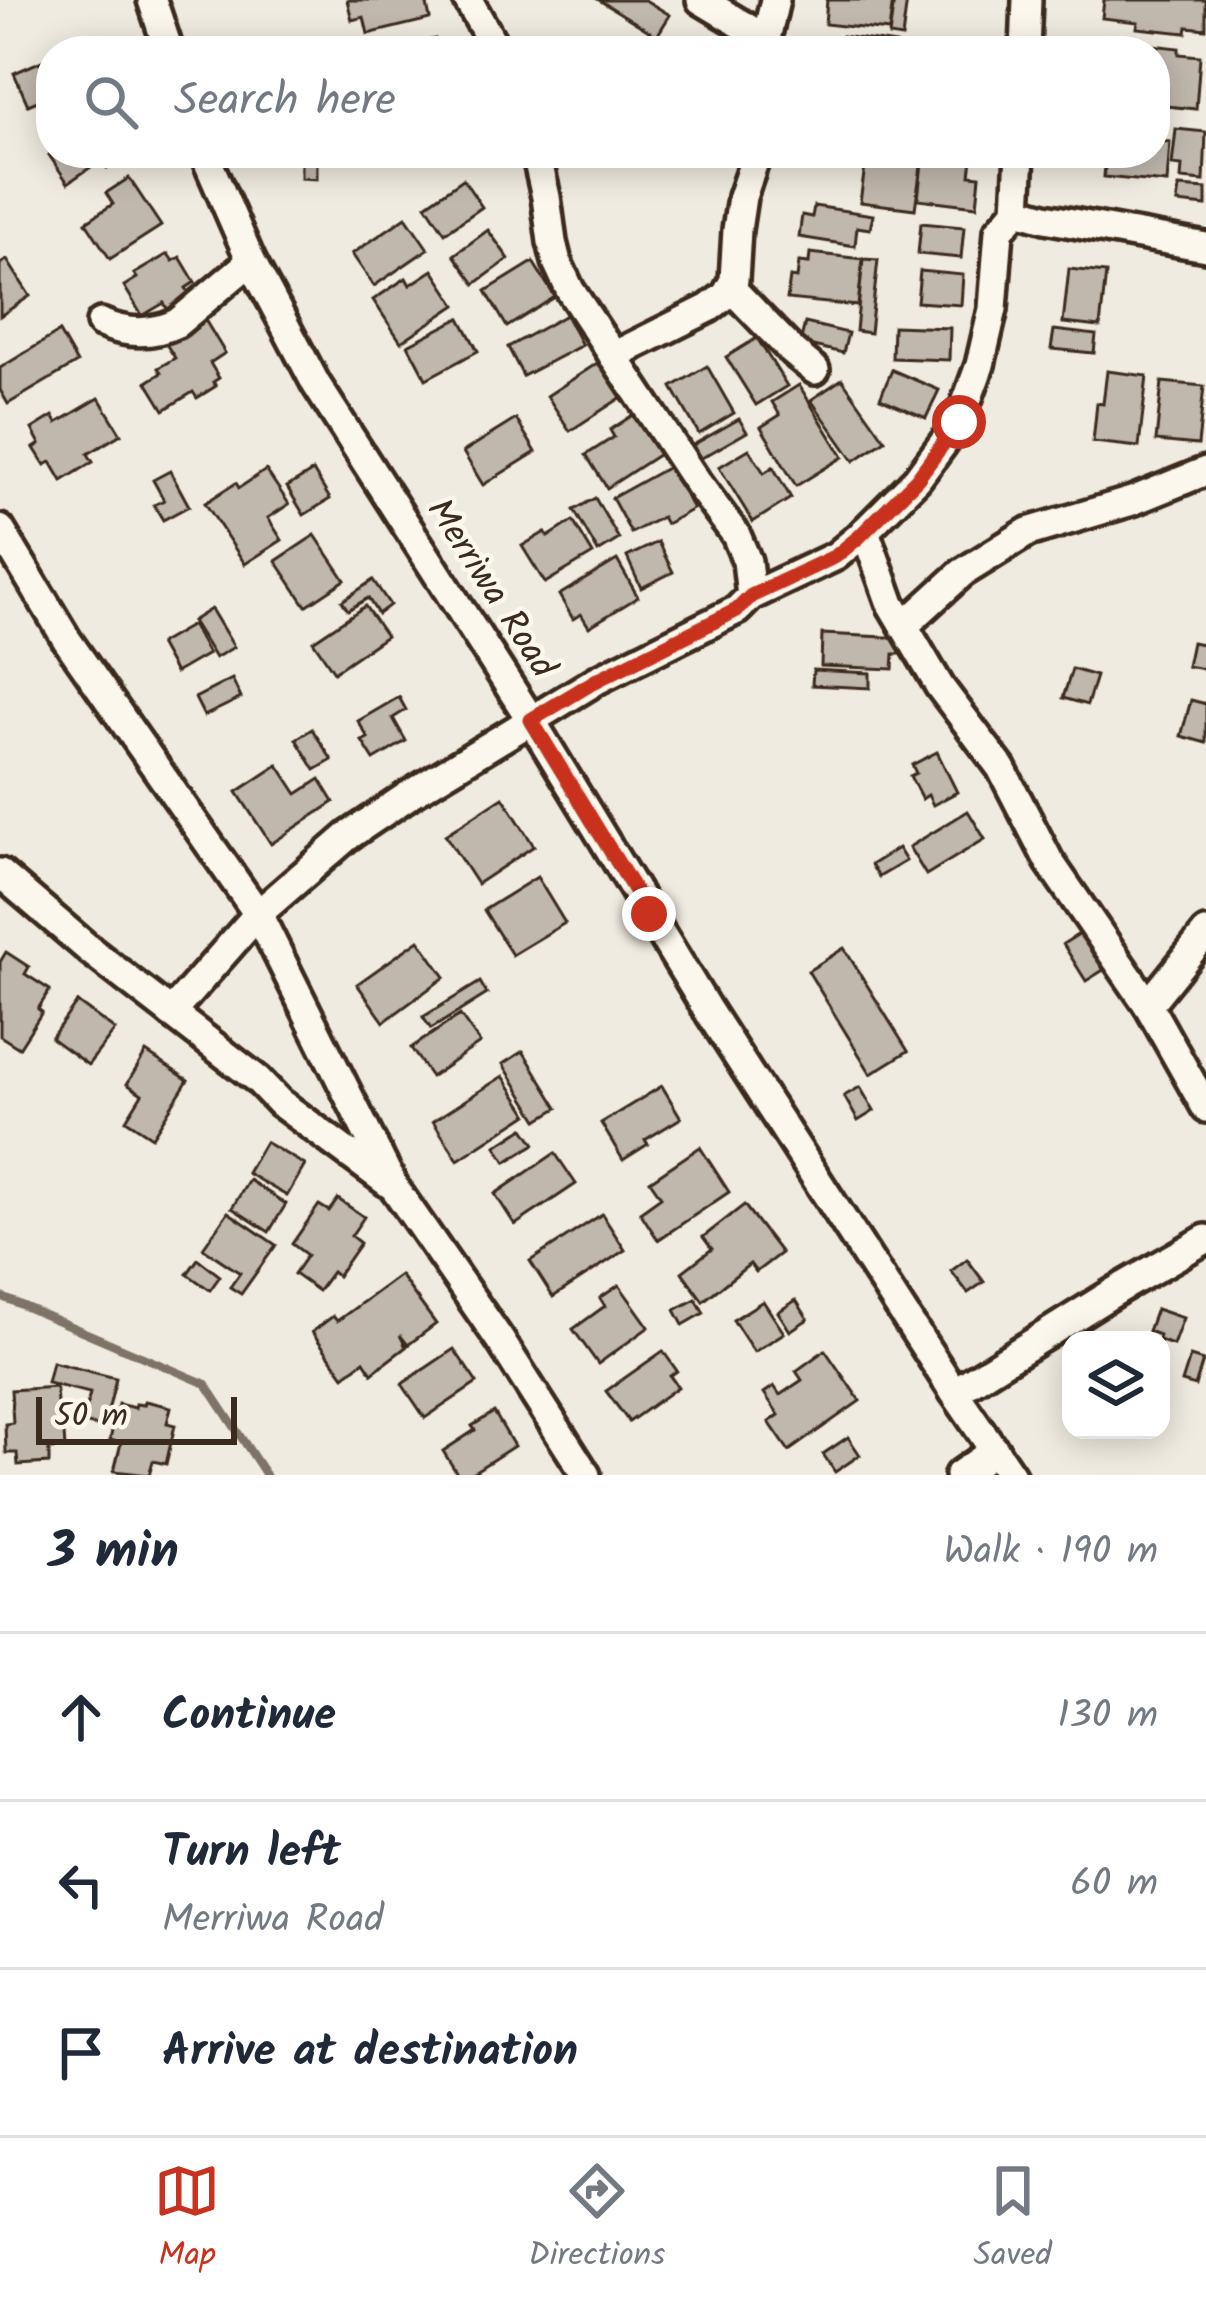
<!DOCTYPE html>
<html lang="en">
<head>
<meta charset="utf-8">
<style>
  :root { --surface:#fff; --page:#f6f6f7; --text:#1f2937; --muted:#747a83; --line:#e0e1e3; --accent:#c8321e }
  body { margin:0; font-family:Kalam,sans-serif; background:var(--page); color:var(--text) }
  .controls { position:absolute; right:36px; bottom:36px; display:grid; overflow:hidden; border-radius:24px; box-shadow:0 6px 30px #0003 }
  .controls button { width:108px; height:108px; display:grid; place-items:center; padding:0; border:0; border-bottom:3px solid var(--line); background:var(--surface); color:var(--text); font:60px sans-serif }
  .scale { position:absolute; left:36px; bottom:30px; width:201px; box-sizing:border-box; padding-left:12px; border:6px solid #3b2a1e; border-top:0; font-size:33px; line-height:42px; white-space:nowrap; color:#3b2a1e; -webkit-text-stroke:9px #fbf7ec; paint-order:stroke }
  .stop { position:absolute; width:36px; height:36px; margin:-27px; border:9px solid #c8321e; border-radius:50%; background:#fff }
  .stop.end { background:#c8321e; border-color:#fff; box-shadow:0 3px 12px #0008 }
  .list { margin:0; padding:0; list-style:none }
  h2 { display:flex; justify-content:space-between; align-items:center; height:156px; margin:0; padding:0 48px; font-size:51px }
  h2 small { font-size:39px; font-weight:400; color:var(--muted) }
  .list li { display:grid; grid-template-columns:78px 1fr auto; gap:36px; align-items:center; box-sizing:border-box; height:168px; padding:0 48px; border-top:3px solid var(--line) }
  .list b { display:block; font-size:45px; white-space:nowrap }
  .list p { margin:0; font-size:39px; white-space:nowrap; color:var(--muted) }
  .list em { font-size:39px; font-style:normal; color:var(--muted) }
  .icon { flex:none; width:66px; height:66px; fill:none; stroke:currentColor; stroke-width:2; stroke-linecap:round; stroke-linejoin:round }
  .map { position:relative; flex:none; width:1206px; height:1475px; overflow:hidden }
  .search { position:absolute; background:var(--surface); box-shadow:0 6px 30px #0003; left:36px; right:36px; top:36px; height:132px; display:flex; align-items:center; gap:30px; box-sizing:border-box; padding:0 42px; border-radius:48px; color:var(--muted); font-size:45px }
  .sheet { height:660px; background:var(--surface) }
  nav { display:flex; justify-content:space-around; align-items:center; box-sizing:border-box; height:168px; border-top:3px solid var(--line); background:var(--surface); font-size:33px; color:var(--muted) }
  nav a { display:grid; justify-items:center; gap:6px }
  nav .on { color:var(--accent) }
  .map>svg:first-child { display:block }
</style>
</head>
<body>
<div class="map">
<svg width="1206" height="1475" viewBox="0 0 1206 1475">
  <rect width="100%" height="100%" fill="#f0ebe0"/>
  <filter id="ink" filterUnits="userSpaceOnUse"><feTurbulence type="fractalNoise" baseFrequency=".00833" numOctaves="2"/><feDisplacementMap in="SourceGraphic" scale="24" xChannelSelector="R" yChannelSelector="G"/><feConvolveMatrix kernelMatrix="1 2 1 2 8 2 1 2 1" color-interpolation-filters="sRGB"/></filter>
  <g filter="url(#ink)">
    <g fill="none" stroke-linecap="round" stroke-linejoin="round">
      <path stroke="#7f7367" stroke-width="8" d="M 0,1296 L 206,1384 L 266,1475"/>
    </g>
    <g fill="#c0b8ad" stroke="#3b2a1e" stroke-width="3">
      <path d="M 347,0 L 426,0 L 430,19 L 368,34 L 364,17 L 352,20 Z"/>
      <path d="M 599,0 L 645,0 L 670,15 L 657,36 Z"/>
      <path d="M 827,0 L 893,0 L 889,31 L 825,24 Z"/>
      <path d="M 894,0 L 907,0 L 902,38 L 889,36 Z"/>
      <path d="M 1104,0 L 1206,0 L 1206,29 L 1187,27 L 1186,33 L 1137,28 L 1138,22 L 1102,18 Z"/>
      <path d="M 842,36 L 896,44 L 895,51 L 821,51 L 832,51 L 833,43 L 840,44 Z"/>
      <path d="M 435,39 L 437,51 L 381,51 L 380,50 Z"/>
      <path d="M 1152,45 L 1179,48 L 1179,54 L 1200,56 L 1196,109 L 1155,105 L 1155,51 L 1152,51 Z"/>
      <path d="M 51,57 L 51,106 L 45,109 L 40,100 L 28,105 L 14,73 Z"/>
      <path d="M 1176,129 L 1206,132 L 1204,181 L 1181,179 L 1182,166 L 1172,165 Z"/>
      <path d="M 1155,141 L 1170,142 L 1167,183 L 1104,177 L 1106,153 L 1155,153 Z"/>
      <path d="M 51,153 L 128,153 L 107,168 L 101,160 L 68,183 L 49,155 Z"/>
      <path d="M 301,153 L 317,153 L 317,179 L 301,178 Z"/>
      <path d="M 867,153 L 922,159 L 915,209 L 860,202 Z"/>
      <path d="M 923,154 L 972,159 L 970,175 L 980,176 L 977,206 L 918,199 Z"/>
      <path d="M 129,178 L 161,226 L 110,259 L 86,222 L 113,204 L 106,193 Z"/>
      <path d="M 463,179 L 482,207 L 445,233 L 426,205 Z"/>
      <path d="M 1179,187 L 1206,189 L 1206,206 L 1177,203 Z"/>
      <path d="M 814,206 L 873,215 L 870,229 L 857,227 L 855,246 L 799,237 L 802,215 L 812,217 Z"/>
      <path d="M 406,217 L 428,249 L 374,286 L 352,254 Z"/>
      <path d="M 921,223 L 964,227 L 961,258 L 918,254 Z"/>
      <path d="M 488,230 L 509,259 L 475,284 L 454,255 Z"/>
      <path d="M 810,253 L 863,259 L 858,306 L 787,299 L 790,277 L 797,278 L 799,262 L 809,263 Z"/>
      <path d="M 168,254 L 173,261 L 180,257 L 195,282 L 186,288 L 192,297 L 169,312 L 164,303 L 142,316 L 124,286 L 137,278 L 134,274 Z"/>
      <path d="M 863,259 L 878,260 L 870,333 L 856,331 Z"/>
      <path d="M 7,260 L 30,296 L 0,316 L 0,264 Z"/>
      <path d="M 533,262 L 555,297 L 507,327 L 486,291 Z"/>
      <path d="M 1069,269 L 1106,273 L 1100,327 L 1063,323 Z"/>
      <path d="M 433,270 L 456,305 L 401,342 L 373,300 L 406,278 L 410,285 Z"/>
      <path d="M 920,271 L 963,275 L 961,305 L 917,302 Z"/>
      <path d="M 566,315 L 582,345 L 523,376 L 508,347 Z"/>
      <path d="M 460,318 L 478,351 L 426,379 L 408,345 Z"/>
      <path d="M 205,320 L 225,353 L 210,363 L 219,378 L 213,382 L 216,386 L 197,398 L 193,392 L 164,410 L 147,382 L 161,373 L 158,368 L 175,358 L 166,344 Z"/>
      <path d="M 805,323 L 848,333 L 843,353 L 800,343 Z"/>
      <path d="M 893,326 L 950,328 L 949,360 L 892,358 Z"/>
      <path d="M 1054,330 L 1096,335 L 1094,353 L 1051,349 Z"/>
      <path d="M 59,332 L 77,363 L 8,404 L 0,390 L 0,368 Z"/>
      <path d="M 757,338 L 787,386 L 756,405 L 726,357 Z"/>
      <path d="M 602,360 L 625,395 L 570,431 L 547,396 Z"/>
      <path d="M 707,366 L 734,413 L 699,434 L 672,387 Z"/>
      <path d="M 892,370 L 939,390 L 926,418 L 880,398 Z"/>
      <path d="M 1107,371 L 1147,376 L 1139,447 L 1093,442 L 1097,403 L 1103,404 Z"/>
      <path d="M 842,379 L 885,440 L 854,461 L 811,400 Z"/>
      <path d="M 1162,382 L 1204,386 L 1198,445 L 1156,441 Z"/>
      <path d="M 799,385 L 843,457 L 796,486 L 761,427 L 780,415 L 772,402 Z"/>
      <path d="M 99,398 L 121,434 L 88,454 L 93,462 L 62,481 L 51,462 L 45,465 L 34,448 L 40,444 L 32,429 L 53,416 L 57,423 Z"/>
      <path d="M 639,411 L 664,451 L 607,488 L 586,455 L 614,437 L 610,430 Z"/>
      <path d="M 516,419 L 536,452 L 483,485 L 463,452 Z"/>
      <path d="M 739,419 L 747,432 L 700,459 L 693,445 Z"/>
      <path d="M 749,449 L 764,473 L 773,467 L 791,498 L 753,522 L 719,467 Z"/>
      <path d="M 670,466 L 693,509 L 666,524 L 662,517 L 631,533 L 612,498 Z"/>
      <path d="M 266,470 L 289,504 L 268,518 L 282,540 L 245,564 L 205,503 L 236,483 L 239,488 Z"/>
      <path d="M 170,471 L 189,506 L 163,520 L 154,505 L 164,500 L 153,480 Z"/>
      <path d="M 313,471 L 330,499 L 304,515 L 287,487 Z"/>
      <path d="M 595,498 L 619,539 L 598,552 L 574,510 Z"/>
      <path d="M 573,521 L 593,554 L 545,583 L 522,546 L 545,532 L 548,537 Z"/>
      <path d="M 315,535 L 345,580 L 306,606 L 276,561 Z"/>
      <path d="M 658,542 L 673,572 L 641,588 L 627,557 Z"/>
      <path d="M 617,560 L 638,597 L 589,627 L 581,614 L 573,619 L 559,595 Z"/>
      <path d="M 373,580 L 390,605 L 378,614 L 368,598 L 348,610 L 342,601 Z"/>
      <path d="M 365,606 L 386,636 L 334,672 L 313,641 Z"/>
      <path d="M 211,609 L 234,647 L 215,658 L 192,621 Z"/>
      <path d="M 192,625 L 208,654 L 175,673 L 159,644 Z"/>
      <path d="M 822,634 L 906,638 L 905,654 L 894,654 L 893,669 L 821,666 Z"/>
      <path d="M 1192,642 L 1206,645 L 1203,669 L 1187,666 Z"/>
      <path d="M 1072,669 L 1096,676 L 1087,705 L 1063,698 Z"/>
      <path d="M 813,670 L 870,673 L 870,688 L 812,685 Z"/>
      <path d="M 232,679 L 241,698 L 204,716 L 195,698 Z"/>
      <path d="M 399,697 L 406,710 L 393,718 L 406,741 L 374,760 L 362,741 L 368,738 L 358,721 Z"/>
      <path d="M 1191,700 L 1206,704 L 1206,743 L 1181,736 Z"/>
      <path d="M 312,729 L 332,760 L 315,770 L 296,739 Z"/>
      <path d="M 937,752 L 957,792 L 933,805 L 928,795 L 922,799 L 910,776 L 916,773 L 912,765 Z"/>
      <path d="M 278,765 L 297,794 L 320,779 L 334,802 L 271,844 L 237,792 Z"/>
      <path d="M 503,797 L 534,846 L 477,884 L 445,835 Z"/>
      <path d="M 968,811 L 985,839 L 926,875 L 909,847 Z"/>
      <path d="M 898,848 L 906,861 L 879,877 L 871,865 Z"/>
      <path d="M 537,877 L 565,923 L 512,955 L 484,910 Z"/>
      <path d="M 1082,932 L 1105,969 L 1086,981 L 1063,944 Z"/>
      <path d="M 419,940 L 445,977 L 384,1022 L 357,984 Z"/>
      <path d="M 844,948 L 908,1051 L 871,1074 L 808,971 Z"/>
      <path d="M 6,952 L 29,967 L 25,974 L 50,990 L 38,1009 L 42,1012 L 19,1048 L 0,1036 L 0,962 Z"/>
      <path d="M 480,982 L 487,994 L 431,1029 L 423,1017 Z"/>
      <path d="M 77,1002 L 115,1030 L 88,1065 L 51,1038 Z"/>
      <path d="M 460,1015 L 480,1043 L 431,1077 L 411,1048 Z"/>
      <path d="M 523,1051 L 558,1108 L 538,1120 L 503,1064 Z"/>
      <path d="M 146,1052 L 188,1080 L 152,1137 L 126,1120 L 142,1094 L 127,1084 Z"/>
      <path d="M 503,1076 L 528,1114 L 458,1160 L 433,1121 Z"/>
      <path d="M 662,1086 L 681,1118 L 645,1140 L 648,1144 L 623,1160 L 601,1123 Z"/>
      <path d="M 860,1087 L 874,1111 L 858,1121 L 844,1096 Z"/>
      <path d="M 524,1128 L 535,1144 L 506,1162 L 496,1146 Z"/>
      <path d="M 265,1142 L 305,1165 L 287,1196 L 247,1173 Z"/>
      <path d="M 700,1147 L 729,1192 L 658,1240 L 640,1212 L 661,1197 L 650,1181 Z"/>
      <path d="M 555,1153 L 576,1184 L 515,1225 L 495,1194 Z"/>
      <path d="M 249,1180 L 286,1204 L 269,1232 L 232,1208 Z"/>
      <path d="M 338,1199 L 364,1217 L 351,1236 L 360,1243 L 337,1276 L 332,1272 L 318,1291 L 294,1274 L 307,1255 L 292,1244 L 319,1205 L 329,1211 Z"/>
      <path d="M 744,1205 L 781,1253 L 756,1272 L 750,1264 L 703,1301 L 682,1272 L 712,1249 L 703,1237 Z"/>
      <path d="M 228,1212 L 276,1245 L 241,1294 L 230,1287 L 240,1273 L 203,1248 Z"/>
      <path d="M 602,1214 L 625,1250 L 553,1297 L 530,1261 Z"/>
      <path d="M 198,1259 L 220,1276 L 210,1290 L 187,1274 Z"/>
      <path d="M 967,1259 L 984,1282 L 968,1293 L 951,1271 Z"/>
      <path d="M 400,1275 L 436,1324 L 408,1345 L 400,1335 L 406,1347 L 372,1373 L 364,1361 L 344,1376 L 312,1332 L 333,1316 L 337,1321 Z"/>
      <path d="M 619,1285 L 649,1327 L 598,1364 L 573,1329 L 605,1306 L 600,1298 Z"/>
      <path d="M 696,1299 L 704,1313 L 683,1325 L 675,1310 Z"/>
      <path d="M 796,1300 L 808,1319 L 790,1331 L 778,1312 Z"/>
      <path d="M 763,1301 L 784,1333 L 754,1352 L 733,1320 Z"/>
      <path d="M 1156,1309 L 1183,1318 L 1173,1345 L 1158,1340 L 1159,1335 L 1148,1331 Z"/>
      <path d="M 454,1349 L 477,1383 L 425,1418 L 402,1384 Z"/>
      <path d="M 825,1350 L 860,1401 L 789,1451 L 769,1422 L 779,1415 L 764,1393 L 774,1386 L 780,1395 L 802,1380 L 796,1371 Z"/>
      <path d="M 663,1351 L 677,1371 L 670,1376 L 678,1387 L 629,1422 L 606,1391 Z"/>
      <path d="M 1190,1357 L 1203,1361 L 1195,1386 L 1182,1382 Z"/>
      <path d="M 52,1362 L 116,1378 L 104,1428 L 83,1423 L 90,1393 L 47,1383 Z"/>
      <path d="M 56,1387 L 58,1420 L 63,1420 L 65,1448 L 49,1449 L 49,1463 L 18,1465 L 17,1453 L 6,1453 L 5,1424 L 13,1423 L 11,1390 Z"/>
      <path d="M 145,1401 L 171,1407 L 167,1423 L 175,1425 L 166,1464 L 153,1461 L 149,1475 L 114,1471 L 121,1443 L 110,1440 L 118,1404 L 135,1408 L 136,1404 L 144,1405 Z"/>
      <path d="M 494,1412 L 514,1446 L 469,1475 L 458,1475 L 443,1451 L 475,1430 L 472,1426 Z"/>
      <path d="M 848,1437 L 860,1455 L 835,1472 L 823,1454 Z"/>
    </g>
    <g fill="none" stroke-linecap="round" stroke-linejoin="round">
      <g stroke="#3b2a1e" stroke-width="36">
        <g id="minor">
          <path d="M 152,0 L 169,51"/>
          <path d="M 468,0 L 497,51"/>
          <path d="M 701,0 L 766,39"/>
          <path d="M 766,51 L 766,39 L 775,0"/>
          <path d="M 1025,51 L 1027,0"/>
          <path d="M 204,153 L 251,261 L 316,384 L 531,720 L 707,1009 L 954,1392 L 1011,1475"/>
          <path d="M 1017,210 L 1045,218 L 1206,247"/>
          <path d="M 731,288 L 792,351 L 815,370"/>
          <path d="M 101,323 C 126,334 152,335 177,323 L 251,261"/>
          <path d="M 613,356 L 709,308 L 726,295 L 734,280 L 737,230 L 742,197 L 757,153"/>
          <path d="M 0,529 L 67,640 L 258,914 L 394,1187 L 500,1340 L 586,1475"/>
          <path d="M 865,531 L 891,604 L 940,687 L 1001,768 L 1049,861 L 1148,1005 L 1206,1108"/>
          <path d="M 751,596 L 836,556 L 860,536 L 917,479 L 959,422 L 980,365 L 993,309 L 999,231 L 1017,210 L 1020,153"/>
          <path d="M 904,626 L 962,573 L 1028,532 L 1132,501 L 1206,471"/>
          <path d="M 0,873 L 91,951 L 258,1080 L 279,1102 L 391,1185"/>
          <path d="M 1148,1005 L 1206,933"/>
          <path d="M 171,1013 L 258,914 L 348,836 L 409,795 L 597,680 L 737,610 L 751,596 L 747,561 L 736,535 L 696,481 L 570,290 L 557,262 L 552,242 L 546,197 L 536,153"/>
          <path d="M 954,1392 L 1119,1289 L 1206,1239"/>
          <path d="M 959,1475 L 995,1450"/>
        </g>
      </g>
      <use href="#minor" stroke="#fbf7ec" stroke-width="27"/>
    </g>
  </g>
  <g fill="none" stroke-linecap="round" stroke-linejoin="round" filter="url(#ink)">
    <path stroke="#c8321e" stroke-width="15" d="M 649,914 L 531,720 L 597,680 L 737,610 L 751,596 L 836,556 L 860,536 L 917,479 L 959,422"/>
  </g>
  <g text-anchor="middle" dominant-baseline="central" stroke-width="9" stroke-linejoin="round" paint-order="stroke">
    <g font-size="36" fill="#3b2a1e" stroke="#fbf7ec">
      <text transform="translate(490 589) rotate(57)">Merriwa Road</text>
    </g>
  </g>
</svg>
<div class="controls">
<button><svg class="icon" aria-label="layers" viewBox="0 0 24 24"><path d="M12 4l9 5-9 5-9-5zM3 14l9 5 9-5"/></svg></button>
</div>
<div class="scale">50 m</div>
<div class="stop" style="left:959px;top:422px"></div>
<div class="stop end" style="left:649px;top:914px"></div>
<div class="search"><svg class="icon" aria-label="search" viewBox="0 0 24 24"><circle cx="10" cy="10" r="6"/><path d="M15 15l6 6"/></svg>Search here</div>
</div>
<section class="sheet">
<h2>3 min<small>Walk · 190 m</small></h2>
<ul class="list">
<li><svg class="icon" aria-label="ahead" viewBox="0 0 24 24"><path d="M12 20V5M6 11l6-6 6 6"/></svg><div><b>Continue</b></div><em>130 m</em></li>
<li><svg class="icon" aria-label="left" viewBox="0 0 24 24"><path d="M17 20v-9H6M10 6l-5 5 5 5"/></svg><div><b>Turn left</b><p>Merriwa Road</p></div><em>60 m</em></li>
<li><svg class="icon" aria-label="arrive" viewBox="0 0 24 24"><path d="M6 21V4h12l-3 4 3 4H6"/></svg><div><b>Arrive at destination</b></div></li>
</ul>
</section>
<nav>
<a class="on"><svg class="icon" aria-label="map" viewBox="0 0 24 24"><path d="M3 6l6-2 6 2 6-2v14l-6 2-6-2-6 2zM9 4v14M15 6v14"/></svg>Map</a>
<a><svg class="icon" aria-label="directions" viewBox="0 0 24 24"><path d="M12 3l9 9-9 9-9-9zM9 14v-3h6M13 9l2 2-2 2"/></svg>Directions</a>
<a><svg class="icon" aria-label="saved" viewBox="0 0 24 24"><path d="M7 4h10v16l-5-4-5 4z"/></svg>Saved</a>
</nav>
</body>
</html>
